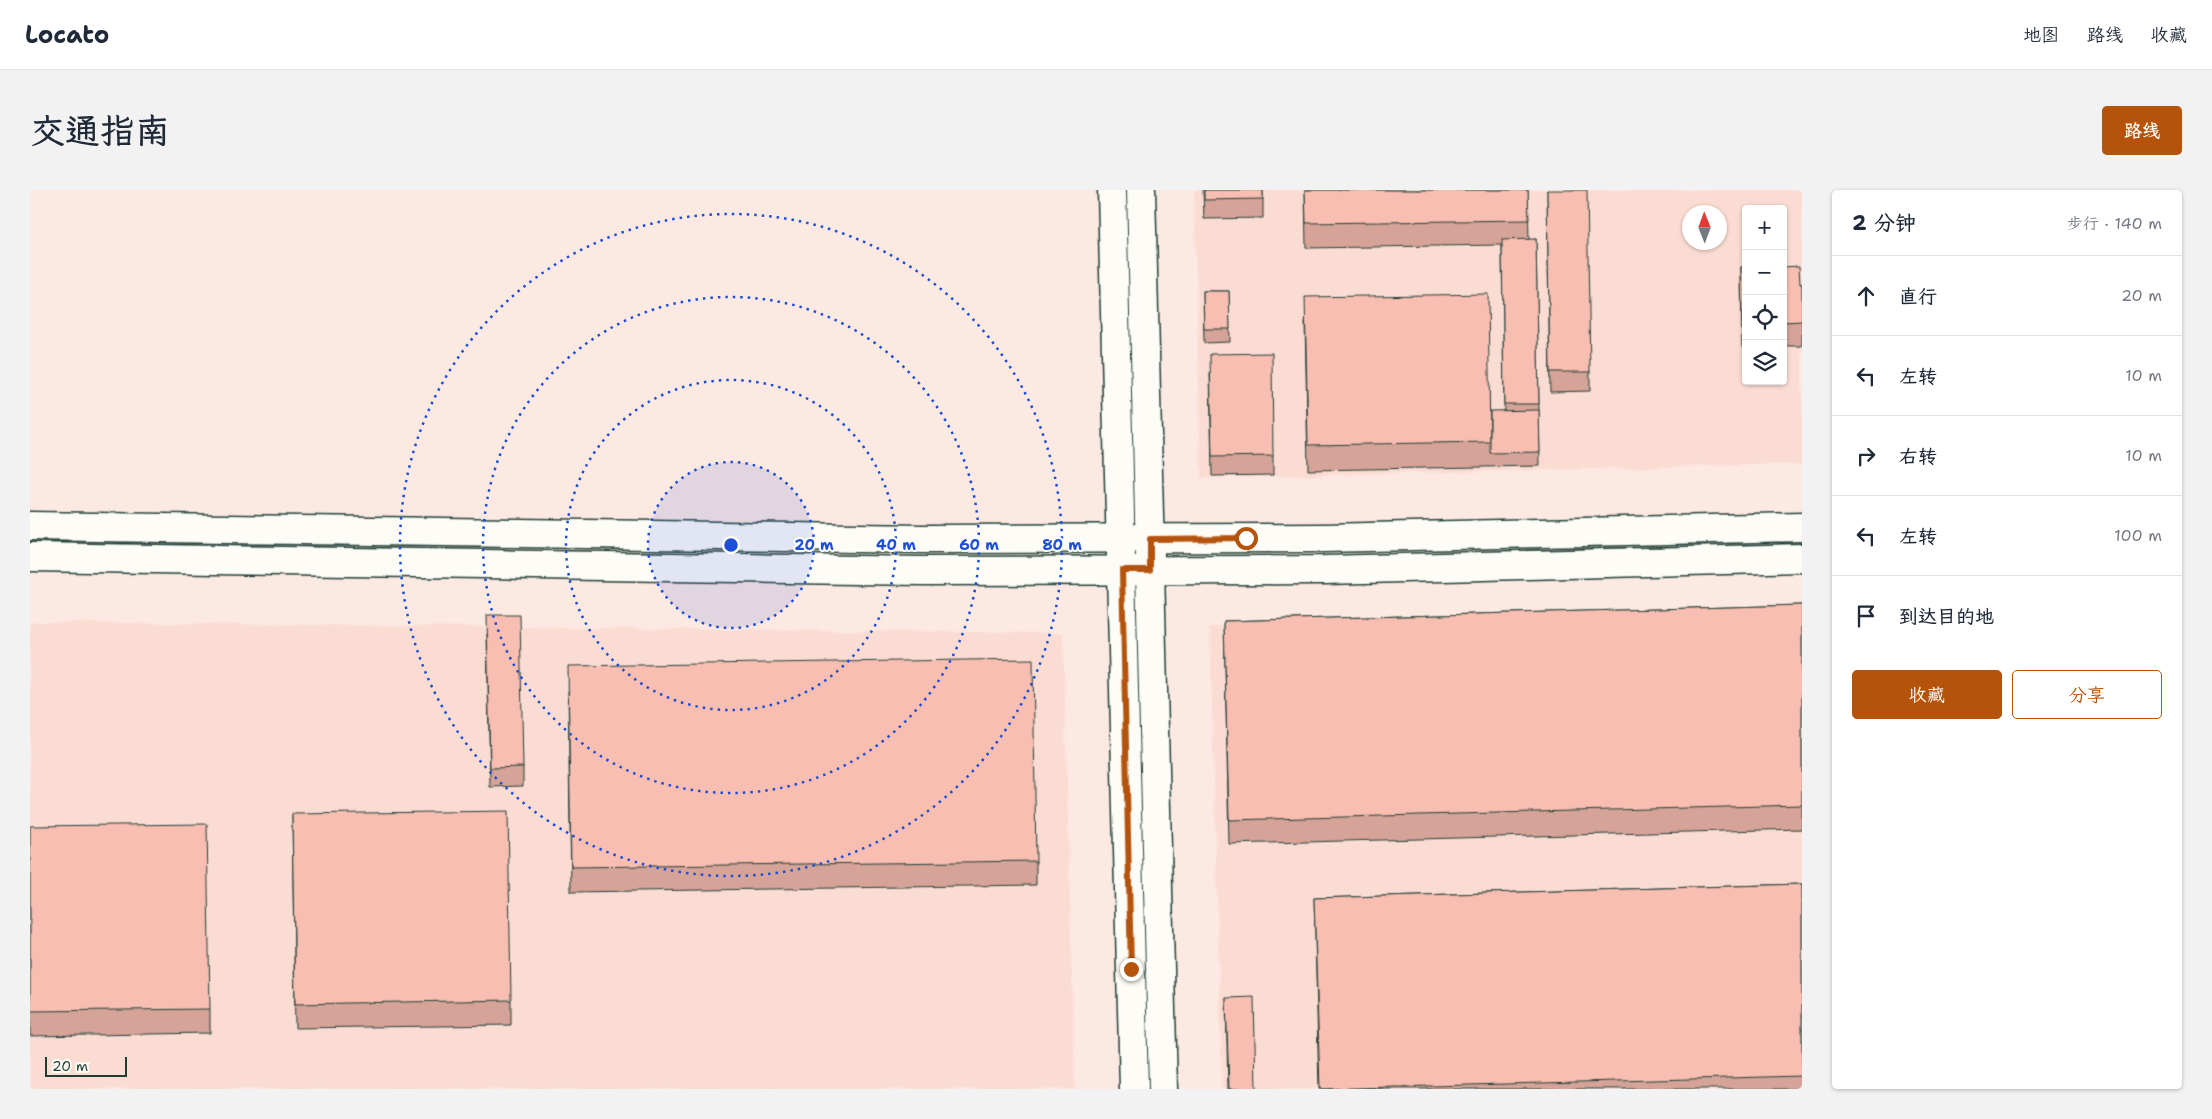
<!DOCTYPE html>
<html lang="zh">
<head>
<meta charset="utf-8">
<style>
  :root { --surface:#fff; --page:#f2f2f3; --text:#1f2937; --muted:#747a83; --line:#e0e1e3; --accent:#b45309 }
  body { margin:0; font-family:"Shantell Sans","LXGW WenKai TC",sans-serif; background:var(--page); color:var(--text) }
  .controls { position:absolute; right:15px; top:15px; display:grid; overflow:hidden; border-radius:5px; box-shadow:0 1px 4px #0004 }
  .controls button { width:45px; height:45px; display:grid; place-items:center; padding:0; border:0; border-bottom:1px solid var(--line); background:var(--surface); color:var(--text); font:25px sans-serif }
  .compass { position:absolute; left:1652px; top:15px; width:45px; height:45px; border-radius:50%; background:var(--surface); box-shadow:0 1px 4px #0004; rotate:359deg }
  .scale { position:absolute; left:15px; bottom:12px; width:82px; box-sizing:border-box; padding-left:5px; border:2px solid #1f3d34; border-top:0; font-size:14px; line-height:18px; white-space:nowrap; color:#1f3d34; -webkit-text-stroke:4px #fdfcf7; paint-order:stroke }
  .stop { position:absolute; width:15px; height:15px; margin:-11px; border:4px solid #b45309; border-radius:50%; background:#fff }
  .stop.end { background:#b45309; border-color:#fff; box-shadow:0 1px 5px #0008 }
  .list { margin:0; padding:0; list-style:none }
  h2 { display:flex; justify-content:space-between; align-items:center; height:65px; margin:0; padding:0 20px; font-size:21px }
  h2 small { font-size:16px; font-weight:400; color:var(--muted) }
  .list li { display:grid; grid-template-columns:32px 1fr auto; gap:15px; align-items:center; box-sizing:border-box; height:80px; padding:0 20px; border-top:1px solid var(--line) }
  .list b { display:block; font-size:19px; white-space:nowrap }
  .list em { font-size:16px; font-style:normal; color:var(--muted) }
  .actions { display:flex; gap:10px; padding:15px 20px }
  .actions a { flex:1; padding:11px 0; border:1px solid var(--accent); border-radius:5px; text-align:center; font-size:18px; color:var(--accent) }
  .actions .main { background:var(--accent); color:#fff }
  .icon { flex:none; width:28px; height:28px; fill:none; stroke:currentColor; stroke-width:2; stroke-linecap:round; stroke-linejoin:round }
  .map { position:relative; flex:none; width:1772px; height:899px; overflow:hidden; border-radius:5px }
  header { display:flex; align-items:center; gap:30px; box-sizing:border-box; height:70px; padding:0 25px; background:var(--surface); border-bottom:1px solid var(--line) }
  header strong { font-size:24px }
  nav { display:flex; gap:28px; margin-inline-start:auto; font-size:18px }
  .intro { display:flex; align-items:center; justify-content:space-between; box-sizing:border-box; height:120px; padding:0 30px }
  h1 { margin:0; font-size:35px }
  .button { padding:12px 22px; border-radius:5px; background:var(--accent); color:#fff; font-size:18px; font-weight:700 }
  main { display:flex; gap:30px; padding:0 30px }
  aside { flex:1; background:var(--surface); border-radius:5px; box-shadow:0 1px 4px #0004 }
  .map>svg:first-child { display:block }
</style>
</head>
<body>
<header>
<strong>Locato</strong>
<nav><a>地图</a><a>路线</a><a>收藏</a></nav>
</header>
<div class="intro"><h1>交通指南</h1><a class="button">路线</a></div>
<main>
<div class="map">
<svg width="1772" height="899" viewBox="0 0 1772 899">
  <rect width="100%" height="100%" fill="#fce9e2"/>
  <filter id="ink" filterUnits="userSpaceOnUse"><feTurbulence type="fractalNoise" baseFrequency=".02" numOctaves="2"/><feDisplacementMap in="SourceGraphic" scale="10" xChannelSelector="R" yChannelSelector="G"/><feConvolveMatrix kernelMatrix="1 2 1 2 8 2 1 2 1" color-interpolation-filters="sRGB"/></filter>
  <g filter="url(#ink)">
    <g fill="#fbdcd3" fill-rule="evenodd">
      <path d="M 1164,0 L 1772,0 L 1772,274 L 1171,288 ZM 1716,19 L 1753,19 L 1753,191 L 1716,191 ZM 1660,22 L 1690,22 L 1690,52 L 1660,52 Z"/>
      <path d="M 1772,422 L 1772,899 L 1192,899 L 1180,437 Z"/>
      <path d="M 0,432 L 1033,443 L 1045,899 L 0,899 Z"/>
    </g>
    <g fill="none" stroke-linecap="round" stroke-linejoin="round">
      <g stroke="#1f3d34" stroke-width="31">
        <g id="minor">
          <path d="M 1091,380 L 1104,899"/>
          <path d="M 1120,380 L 1133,899"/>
        </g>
      </g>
      <g stroke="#1f3d34" stroke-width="31">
        <g id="secondary">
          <path d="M 1082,0 L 1091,366"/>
          <path d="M 1111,0 L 1120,366"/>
          <path d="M 0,336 L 893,349 L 1294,348 L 1772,337"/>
          <path d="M 0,367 L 893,381 L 1294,380 L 1772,368"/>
        </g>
      </g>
      <use href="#minor" stroke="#fdfcf7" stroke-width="28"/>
      <use href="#secondary" stroke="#fdfcf7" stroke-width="28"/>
    </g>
    <g fill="#d5a398" stroke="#1f3d34">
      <path d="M 1173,0 L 1233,0 L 1233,28 L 1174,29 Z"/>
      <path d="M 1275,0 L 1498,0 L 1499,50 L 1506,49 L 1510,276 L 1278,280 L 1275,132 L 1460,226 L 1474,220 L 1472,55 L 1276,58 Z"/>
      <path d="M 1517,0 L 1560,182 L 1560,201 L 1520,202 Z"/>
      <path d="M 1711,77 L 1716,77 L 1716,157 L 1712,157 Z"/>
      <path d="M 1753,77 L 1770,94 L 1772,94 L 1772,156 L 1753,156 Z"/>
      <path d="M 1173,101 L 1199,101 L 1200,152 L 1174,153 Z"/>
      <path d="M 1180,183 L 1243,266 L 1243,285 L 1182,286 Z"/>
      <path d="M 1772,415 L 1772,639 L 1199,654 L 1194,431 Z"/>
      <path d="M 457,444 L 493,577 L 493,596 L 460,597 Z"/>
      <path d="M 538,501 L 1006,671 L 1006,695 L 541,702 Z"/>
      <path d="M 262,624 L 481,810 L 481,835 L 265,838 Z"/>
      <path d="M 0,636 L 180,819 L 180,843 L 0,846 Z"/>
      <path d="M 1772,694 L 1772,899 L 1289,899 L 1284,708 Z"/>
      <path d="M 1196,808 L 1226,899 L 1198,899 Z"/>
    </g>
    <g fill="#f8beb1" stroke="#1f3d34">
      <path d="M 1174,0 L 1233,0 L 1233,9 L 1174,10 Z"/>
      <path d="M 1275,0 L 1498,0 L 1499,30 L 1276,33 Z"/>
      <path d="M 1517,0 L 1557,0 L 1560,182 L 1520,182 Z"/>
      <path d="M 1506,49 L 1509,214 L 1474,214 L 1472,50 Z"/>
      <path d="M 1769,76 L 1770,94 L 1772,94 L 1772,131 L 1753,132 L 1753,77 Z"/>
      <path d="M 1711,77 L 1716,77 L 1716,132 L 1712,132 Z"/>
      <path d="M 1173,101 L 1199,101 L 1200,139 L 1174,139 Z"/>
      <path d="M 1458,104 L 1460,252 L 1278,255 L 1275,107 Z"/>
      <path d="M 1242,163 L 1243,266 L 1182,267 L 1180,164 Z"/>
      <path d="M 1509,220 L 1510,262 L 1460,263 L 1460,221 Z"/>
      <path d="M 1772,415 L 1772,615 L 1199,630 L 1194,431 Z"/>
      <path d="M 457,425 L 490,425 L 493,577 L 460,578 Z"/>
      <path d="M 1003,469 L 1006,671 L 541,677 L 538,476 Z"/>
      <path d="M 478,621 L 481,810 L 265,814 L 262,624 Z"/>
      <path d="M 177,634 L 180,819 L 0,821 L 0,636 Z"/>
      <path d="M 1772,694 L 1772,886 L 1290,899 L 1284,708 Z"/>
      <path d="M 1224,807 L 1226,899 L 1199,899 L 1196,808 Z"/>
    </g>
  </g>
  <g fill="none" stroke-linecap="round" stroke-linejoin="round" filter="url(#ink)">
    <path stroke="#b45309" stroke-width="6" d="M 1101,779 L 1092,380 L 1120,380 L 1120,349 L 1216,348"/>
  </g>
  <circle cx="701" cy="355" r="83" fill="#1d4ed8" fill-opacity=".12"/>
  <g fill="none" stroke="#1d4ed8" stroke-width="2.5" stroke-dasharray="2.5 5">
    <circle cx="701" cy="355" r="83"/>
    <circle cx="701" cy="355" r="165"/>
    <circle cx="701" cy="355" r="248"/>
    <circle cx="701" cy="355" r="331"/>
  </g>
  <circle cx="701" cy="355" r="8" fill="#1d4ed8" stroke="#fdfcf7" stroke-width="2.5"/>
  <g font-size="15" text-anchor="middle" font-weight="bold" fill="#1d4ed8" stroke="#fdfcf7" stroke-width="4" stroke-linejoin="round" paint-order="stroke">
    <text x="784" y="360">20 m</text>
    <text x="866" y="360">40 m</text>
    <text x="949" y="360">60 m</text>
    <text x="1032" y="360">80 m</text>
  </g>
</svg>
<div class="controls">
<button>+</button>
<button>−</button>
<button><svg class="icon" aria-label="locate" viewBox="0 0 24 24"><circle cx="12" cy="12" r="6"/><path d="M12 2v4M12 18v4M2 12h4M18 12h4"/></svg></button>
<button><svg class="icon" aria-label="layers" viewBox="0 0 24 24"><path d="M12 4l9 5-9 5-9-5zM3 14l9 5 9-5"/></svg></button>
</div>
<svg class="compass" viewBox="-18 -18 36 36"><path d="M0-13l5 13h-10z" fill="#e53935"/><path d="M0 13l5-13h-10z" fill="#747a83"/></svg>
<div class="scale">20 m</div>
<div class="stop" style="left:1216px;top:348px"></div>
<div class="stop end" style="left:1101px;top:779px"></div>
</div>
<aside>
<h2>2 分钟<small>步行 · 140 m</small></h2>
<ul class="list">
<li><svg class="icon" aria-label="ahead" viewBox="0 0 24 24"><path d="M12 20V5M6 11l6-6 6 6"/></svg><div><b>直行</b></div><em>20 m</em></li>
<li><svg class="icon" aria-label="left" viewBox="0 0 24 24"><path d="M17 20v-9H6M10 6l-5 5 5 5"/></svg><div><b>左转</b></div><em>10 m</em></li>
<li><svg class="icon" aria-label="right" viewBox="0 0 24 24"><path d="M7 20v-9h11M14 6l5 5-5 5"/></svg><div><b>右转</b></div><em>10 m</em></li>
<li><svg class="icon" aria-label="left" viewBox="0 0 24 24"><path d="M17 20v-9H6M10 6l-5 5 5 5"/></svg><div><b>左转</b></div><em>100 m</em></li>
<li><svg class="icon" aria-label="arrive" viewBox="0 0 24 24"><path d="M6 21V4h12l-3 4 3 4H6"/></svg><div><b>到达目的地</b></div></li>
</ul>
<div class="actions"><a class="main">收藏</a><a>分享</a></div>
</aside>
</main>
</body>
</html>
